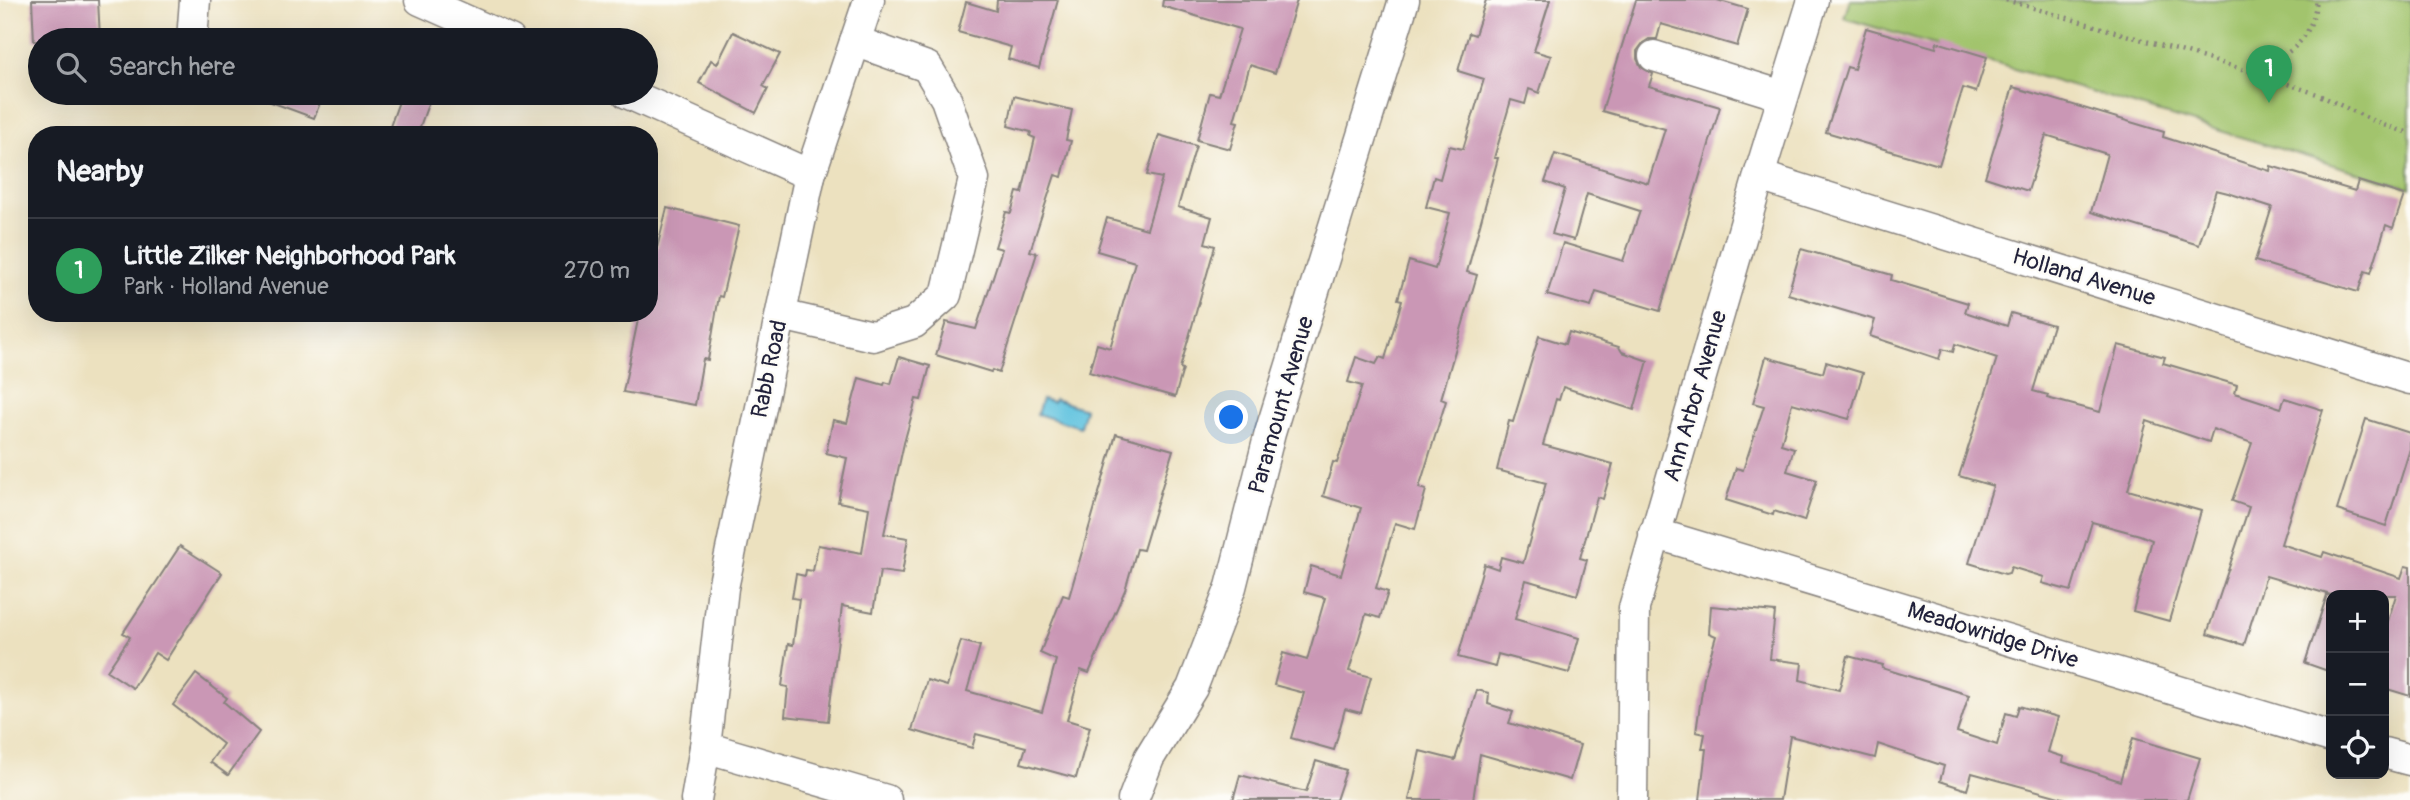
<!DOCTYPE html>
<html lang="en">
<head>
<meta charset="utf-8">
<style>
  :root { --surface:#171b24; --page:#20242c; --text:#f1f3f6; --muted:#9ea1a6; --line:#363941; --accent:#1a73e8 }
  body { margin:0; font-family:Pangolin,sans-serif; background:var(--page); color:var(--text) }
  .controls { position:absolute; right:21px; bottom:21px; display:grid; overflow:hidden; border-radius:14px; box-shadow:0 7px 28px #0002 }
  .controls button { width:63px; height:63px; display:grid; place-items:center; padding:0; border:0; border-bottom:2px solid var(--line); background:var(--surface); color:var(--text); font:35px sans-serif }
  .you { position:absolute; left:1232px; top:418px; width:24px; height:24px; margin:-18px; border:5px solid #fff; border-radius:50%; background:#1a73e8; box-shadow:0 0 0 10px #1a73e833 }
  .badge { display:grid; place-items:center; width:46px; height:46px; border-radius:50%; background:var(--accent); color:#fff; font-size:23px; font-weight:700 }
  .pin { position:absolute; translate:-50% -58px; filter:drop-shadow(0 2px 4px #0008) }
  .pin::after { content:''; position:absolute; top:37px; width:24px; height:21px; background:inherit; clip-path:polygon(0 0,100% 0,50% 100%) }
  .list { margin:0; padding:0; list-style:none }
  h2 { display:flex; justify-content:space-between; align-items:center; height:91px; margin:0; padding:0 28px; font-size:30px }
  h2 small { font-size:23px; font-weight:400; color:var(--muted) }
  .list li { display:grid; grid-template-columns:46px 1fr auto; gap:21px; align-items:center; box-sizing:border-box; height:105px; padding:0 28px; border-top:2px solid var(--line) }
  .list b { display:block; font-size:26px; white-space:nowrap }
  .list p { margin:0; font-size:23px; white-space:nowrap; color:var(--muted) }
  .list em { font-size:23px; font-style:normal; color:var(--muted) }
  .icon { flex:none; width:38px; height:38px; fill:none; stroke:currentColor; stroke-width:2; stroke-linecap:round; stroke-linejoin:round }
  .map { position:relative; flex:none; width:2410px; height:800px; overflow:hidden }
  .search { position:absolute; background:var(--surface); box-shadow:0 7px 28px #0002; left:28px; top:28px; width:630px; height:77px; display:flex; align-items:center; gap:18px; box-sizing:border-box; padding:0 24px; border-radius:38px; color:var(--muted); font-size:26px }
  .panel { position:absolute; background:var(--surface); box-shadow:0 7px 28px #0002; left:28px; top:126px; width:630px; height:196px; border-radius:28px }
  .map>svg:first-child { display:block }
</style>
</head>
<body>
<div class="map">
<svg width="2410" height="800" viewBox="0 0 2410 800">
  <rect width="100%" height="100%" fill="#fdfcf7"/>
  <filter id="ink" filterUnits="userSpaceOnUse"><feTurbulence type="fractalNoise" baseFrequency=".0143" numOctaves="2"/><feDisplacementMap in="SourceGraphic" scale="14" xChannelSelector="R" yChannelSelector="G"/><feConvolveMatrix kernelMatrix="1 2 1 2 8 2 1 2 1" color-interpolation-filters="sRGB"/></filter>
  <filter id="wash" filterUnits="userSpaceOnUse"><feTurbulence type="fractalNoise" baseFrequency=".00686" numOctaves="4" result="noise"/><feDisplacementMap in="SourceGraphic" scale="28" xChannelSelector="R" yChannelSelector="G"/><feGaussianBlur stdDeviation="1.57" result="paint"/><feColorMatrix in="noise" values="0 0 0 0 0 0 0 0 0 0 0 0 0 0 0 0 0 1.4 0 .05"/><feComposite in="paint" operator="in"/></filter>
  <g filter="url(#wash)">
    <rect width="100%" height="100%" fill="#ece1bf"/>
    <path fill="#a2c46d" stroke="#627354" stroke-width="2" d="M 1850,0 L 2410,0 L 2410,188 L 1844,18 Z"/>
    <path fill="#61c3df" stroke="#42728d" stroke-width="2" d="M 1042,399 L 1053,402 L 1054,399 L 1085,409 L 1080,427 L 1037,414 Z"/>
    <g id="blocks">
      <g fill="#ca97b5">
        <path d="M 32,0 L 98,0 L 100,38 L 34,41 Z"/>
        <path d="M 997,0 L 1058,0 L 1039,68 L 1008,59 L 1011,47 L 958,32 L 966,2 L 996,11 Z"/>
        <path d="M 1163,0 L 1297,0 L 1275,73 L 1250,65 L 1234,121 L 1238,122 L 1230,149 L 1197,140 L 1210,93 L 1219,95 L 1240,29 L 1162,6 Z"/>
        <path d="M 1486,0 L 1550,0 L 1534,51 L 1551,56 L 1539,93 L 1529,89 L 1525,104 L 1511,100 L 1494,158 L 1498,158 L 1467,272 L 1477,275 L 1441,399 L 1446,401 L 1419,488 L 1426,490 L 1415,529 L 1395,523 L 1376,588 L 1388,592 L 1380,618 L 1366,614 L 1349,671 L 1371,677 L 1361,713 L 1345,709 L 1334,750 L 1291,738 L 1304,693 L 1274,685 L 1283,653 L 1307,660 L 1325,598 L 1304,592 L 1311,566 L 1341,575 L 1361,508 L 1323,496 L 1333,462 L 1337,463 L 1362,386 L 1348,382 L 1356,357 L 1376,364 L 1380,357 L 1385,359 L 1402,300 L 1398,299 L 1409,261 L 1435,269 L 1450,213 L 1426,207 L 1434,177 L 1440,179 L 1449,146 L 1463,149 L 1484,79 L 1458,71 L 1469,33 L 1475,35 Z"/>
        <path d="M 1636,0 L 1717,0 L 1748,9 L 1737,46 L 1661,24 L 1657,39 L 1649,39 L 1643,43 L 1637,51 L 1637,59 L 1641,67 L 1653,74 L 1649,86 L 1720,107 L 1660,311 L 1596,292 L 1591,307 L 1547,295 L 1563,243 L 1623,261 L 1640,211 L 1587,194 L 1574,240 L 1552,234 L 1565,189 L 1545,182 L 1555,154 L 1648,183 L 1665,129 L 1602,111 Z"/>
        <path d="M 1866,28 L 1936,48 L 1937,42 L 1987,57 L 1976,92 L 1963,88 L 1939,165 L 1826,132 L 1847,67 L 1854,69 Z"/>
        <path d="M 733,32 L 780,54 L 763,86 L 768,89 L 756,113 L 699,83 L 711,60 L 717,64 Z"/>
        <path d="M 2013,87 L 2164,132 L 2163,137 L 2270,171 L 2271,166 L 2355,191 L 2358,181 L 2404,195 L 2393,228 L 2386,225 L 2371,273 L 2365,271 L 2358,292 L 2255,261 L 2272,207 L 2228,193 L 2216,190 L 2199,245 L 2091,212 L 2107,154 L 2046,135 L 2028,191 L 1985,177 Z"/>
        <path d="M 252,93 L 324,93 L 314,118 L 252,95 Z"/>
        <path d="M 402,93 L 432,93 L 417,135 L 387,135 Z"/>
        <path d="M 1014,96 L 1072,110 L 1066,140 L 1071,141 L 1062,177 L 1055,175 L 1030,251 L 1037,253 L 999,373 L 992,370 L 991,372 L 936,355 L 946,322 L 976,329 L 1002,249 L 995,247 L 1006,212 L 1011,213 L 1017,192 L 1022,193 L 1035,138 L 1030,136 L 1031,132 L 1008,126 Z"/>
        <path d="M 1159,135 L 1196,146 L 1178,207 L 1212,217 L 1205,243 L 1215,246 L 1180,368 L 1183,369 L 1175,397 L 1089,372 L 1097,344 L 1110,348 L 1135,262 L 1097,251 L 1107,218 L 1147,229 L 1162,178 L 1147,175 Z"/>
        <path d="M 667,208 L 739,226 L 722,297 L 719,296 L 708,360 L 703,359 L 695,405 L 623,392 L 639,315 L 649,313 L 649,280 Z"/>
        <path d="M 1801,249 L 1892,275 L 1891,280 L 1968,303 L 1965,312 L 2007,326 L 2011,313 L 2053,325 L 2033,391 L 2048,395 L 2047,398 L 2100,412 L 2118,345 L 2165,357 L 2163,363 L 2237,385 L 2235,393 L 2281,408 L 2285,398 L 2323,410 L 2281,544 L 2322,557 L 2324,552 L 2401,578 L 2405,566 L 2410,567 L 2410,696 L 2384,688 L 2384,634 L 2396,595 L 2331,595 L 2266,576 L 2244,645 L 2207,634 L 2249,507 L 2232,501 L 2252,443 L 2213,429 L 2209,442 L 2147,421 L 2128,490 L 2201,511 L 2169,621 L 2133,611 L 2152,540 L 2140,535 L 2092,522 L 2071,591 L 2042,583 L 2044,577 L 2011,567 L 2009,573 L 2005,574 L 1969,563 L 1993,486 L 1959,476 L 1997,358 L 1955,344 L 1953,352 L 1942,349 L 1939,359 L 1870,336 L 1875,320 L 1788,294 Z"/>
        <path d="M 1569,332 L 1619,347 L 1622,352 L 1648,361 L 1634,410 L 1563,387 L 1559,400 L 1556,399 L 1543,445 L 1613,464 L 1603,499 L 1597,497 L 1580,558 L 1587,560 L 1577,595 L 1526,580 L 1515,619 L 1579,638 L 1569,673 L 1498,654 L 1495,667 L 1458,657 L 1484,564 L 1498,569 L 1501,557 L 1523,563 L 1546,483 L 1497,470 L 1509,421 L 1513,422 L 1539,336 L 1565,344 Z"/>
        <path d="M 899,357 L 930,366 L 921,400 L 916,399 L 904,443 L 884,534 L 908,538 L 902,574 L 880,571 L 873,612 L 842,606 L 828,721 L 785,716 L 788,687 L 782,686 L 788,644 L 793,645 L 799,599 L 792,598 L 796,574 L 805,576 L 806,570 L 813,571 L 818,545 L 862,553 L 869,508 L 838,502 L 847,458 L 826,453 L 833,420 L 847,423 L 859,378 L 884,385 L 885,382 L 891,384 Z"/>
        <path d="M 1766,357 L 1823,373 L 1826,362 L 1863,373 L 1849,419 L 1792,403 L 1781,444 L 1794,448 L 1787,471 L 1817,480 L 1804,521 L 1774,511 L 1773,515 L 1726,500 L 1736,468 L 1743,470 L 1764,406 L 1753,403 Z"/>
        <path d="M 2366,419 L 2410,433 L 2410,449 L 2386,526 L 2337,510 Z"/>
        <path d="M 1116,434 L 1173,450 L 1143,550 L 1137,549 L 1125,590 L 1089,673 L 1081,670 L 1067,720 L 1090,727 L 1076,778 L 1021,763 L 1026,747 L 976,734 L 972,748 L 912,730 L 927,680 L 947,686 L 961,641 L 980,646 L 967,691 L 1042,712 L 1056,660 L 1040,653 L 1063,595 L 1069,597 Z"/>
        <path d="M 180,546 L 222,573 L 166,660 L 155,653 L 133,688 L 107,671 L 130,637 L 123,633 Z"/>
        <path d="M 2327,595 L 2331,596 L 2331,672 L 2305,663 Z"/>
        <path d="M 1711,606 L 1775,612 L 1770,659 L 1802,663 L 1800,680 L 1839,690 L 1848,656 L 1883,665 L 1882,668 L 1969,695 L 1957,732 L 1997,745 L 2006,713 L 2016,716 L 2019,706 L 2058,717 L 2048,752 L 2064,757 L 2063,762 L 2120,781 L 2133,738 L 2200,758 L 2187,800 L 2070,800 L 1972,773 L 1967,790 L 1940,781 L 1944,766 L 1878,744 L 1875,758 L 1790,736 L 1780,800 L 1700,800 L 1706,749 L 1702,749 L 1705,734 L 1696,732 L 1704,677 L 1716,636 L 1709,633 Z"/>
        <path d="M 196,674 L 227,698 L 224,702 L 259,732 L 228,775 L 210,762 L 223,744 L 173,705 Z"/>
        <path d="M 1477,690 L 1489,693 L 1488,704 L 1513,712 L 1509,723 L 1580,745 L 1570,780 L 1480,754 L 1473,800 L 1409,800 L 1420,751 L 1455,760 Z"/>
        <path d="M 1316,761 L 1346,770 L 1336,800 L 1233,800 L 1240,775 L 1306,792 Z"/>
      </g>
    </g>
  </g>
  <g filter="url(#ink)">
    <use href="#blocks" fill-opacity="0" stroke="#87827d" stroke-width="2"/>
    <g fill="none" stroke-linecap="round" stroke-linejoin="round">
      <g stroke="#87827d" stroke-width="33">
        <g id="minor">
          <path d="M 420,0 L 510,40"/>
          <path d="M 192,40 L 195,0"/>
          <path d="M 1654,56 L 1783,96"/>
          <path d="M 627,93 L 810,175"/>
          <path d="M 1759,176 L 2410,379"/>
          <path d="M 781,315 L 873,336 L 914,323 L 946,295 L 974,179 L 946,99 L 927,67 L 855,41"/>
          <path d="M 1654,533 L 2331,737"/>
          <path d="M 705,747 L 886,800"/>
          <path d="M 2384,753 L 2410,760"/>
          <path d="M 696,800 L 705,747 L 723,588 L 810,175 L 869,0"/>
          <path d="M 1133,800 L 1149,758 L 1192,688 L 1231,587 L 1270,433 L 1404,0"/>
          <path d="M 1632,800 L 1634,608 L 1759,176 L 1813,0"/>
        </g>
      </g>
      <g stroke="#87827d" stroke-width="4.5" stroke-dasharray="2 5" stroke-linecap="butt">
        <path d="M 2006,0 L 2252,72 L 2317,94 L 2380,124 L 2410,133"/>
        <path d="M 2252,72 C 2291,52 2309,46 2317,0"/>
      </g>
      <use href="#minor" stroke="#fff" stroke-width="30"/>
    </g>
  </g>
  <g text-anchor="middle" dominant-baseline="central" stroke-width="5" stroke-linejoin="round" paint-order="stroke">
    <g font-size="23" fill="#22223b" stroke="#fdfcf7">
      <text transform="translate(2084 277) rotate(17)">Holland Avenue</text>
      <text transform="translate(769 369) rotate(-78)">Rabb Road</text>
      <text transform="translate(1695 396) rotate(-74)">Ann Arbor Avenue</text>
      <text transform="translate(1281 405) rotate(-74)">Paramount Avenue</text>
      <text transform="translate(1993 635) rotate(17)">Meadowridge Drive</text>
    </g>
  </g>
</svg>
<div class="controls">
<button>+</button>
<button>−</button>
<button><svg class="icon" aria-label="locate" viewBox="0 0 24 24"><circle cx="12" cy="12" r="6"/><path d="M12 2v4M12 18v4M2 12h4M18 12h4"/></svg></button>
</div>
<div class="you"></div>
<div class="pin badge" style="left:2269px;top:103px;background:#2e9e5b">1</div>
<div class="search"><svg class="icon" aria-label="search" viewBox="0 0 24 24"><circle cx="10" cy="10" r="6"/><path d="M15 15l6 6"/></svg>Search here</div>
<section class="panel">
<h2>Nearby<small></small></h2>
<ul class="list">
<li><span class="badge" style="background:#2e9e5b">1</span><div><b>Little Zilker Neighborhood Park</b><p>Park · Holland Avenue</p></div><em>270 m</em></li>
</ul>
</section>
</div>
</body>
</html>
